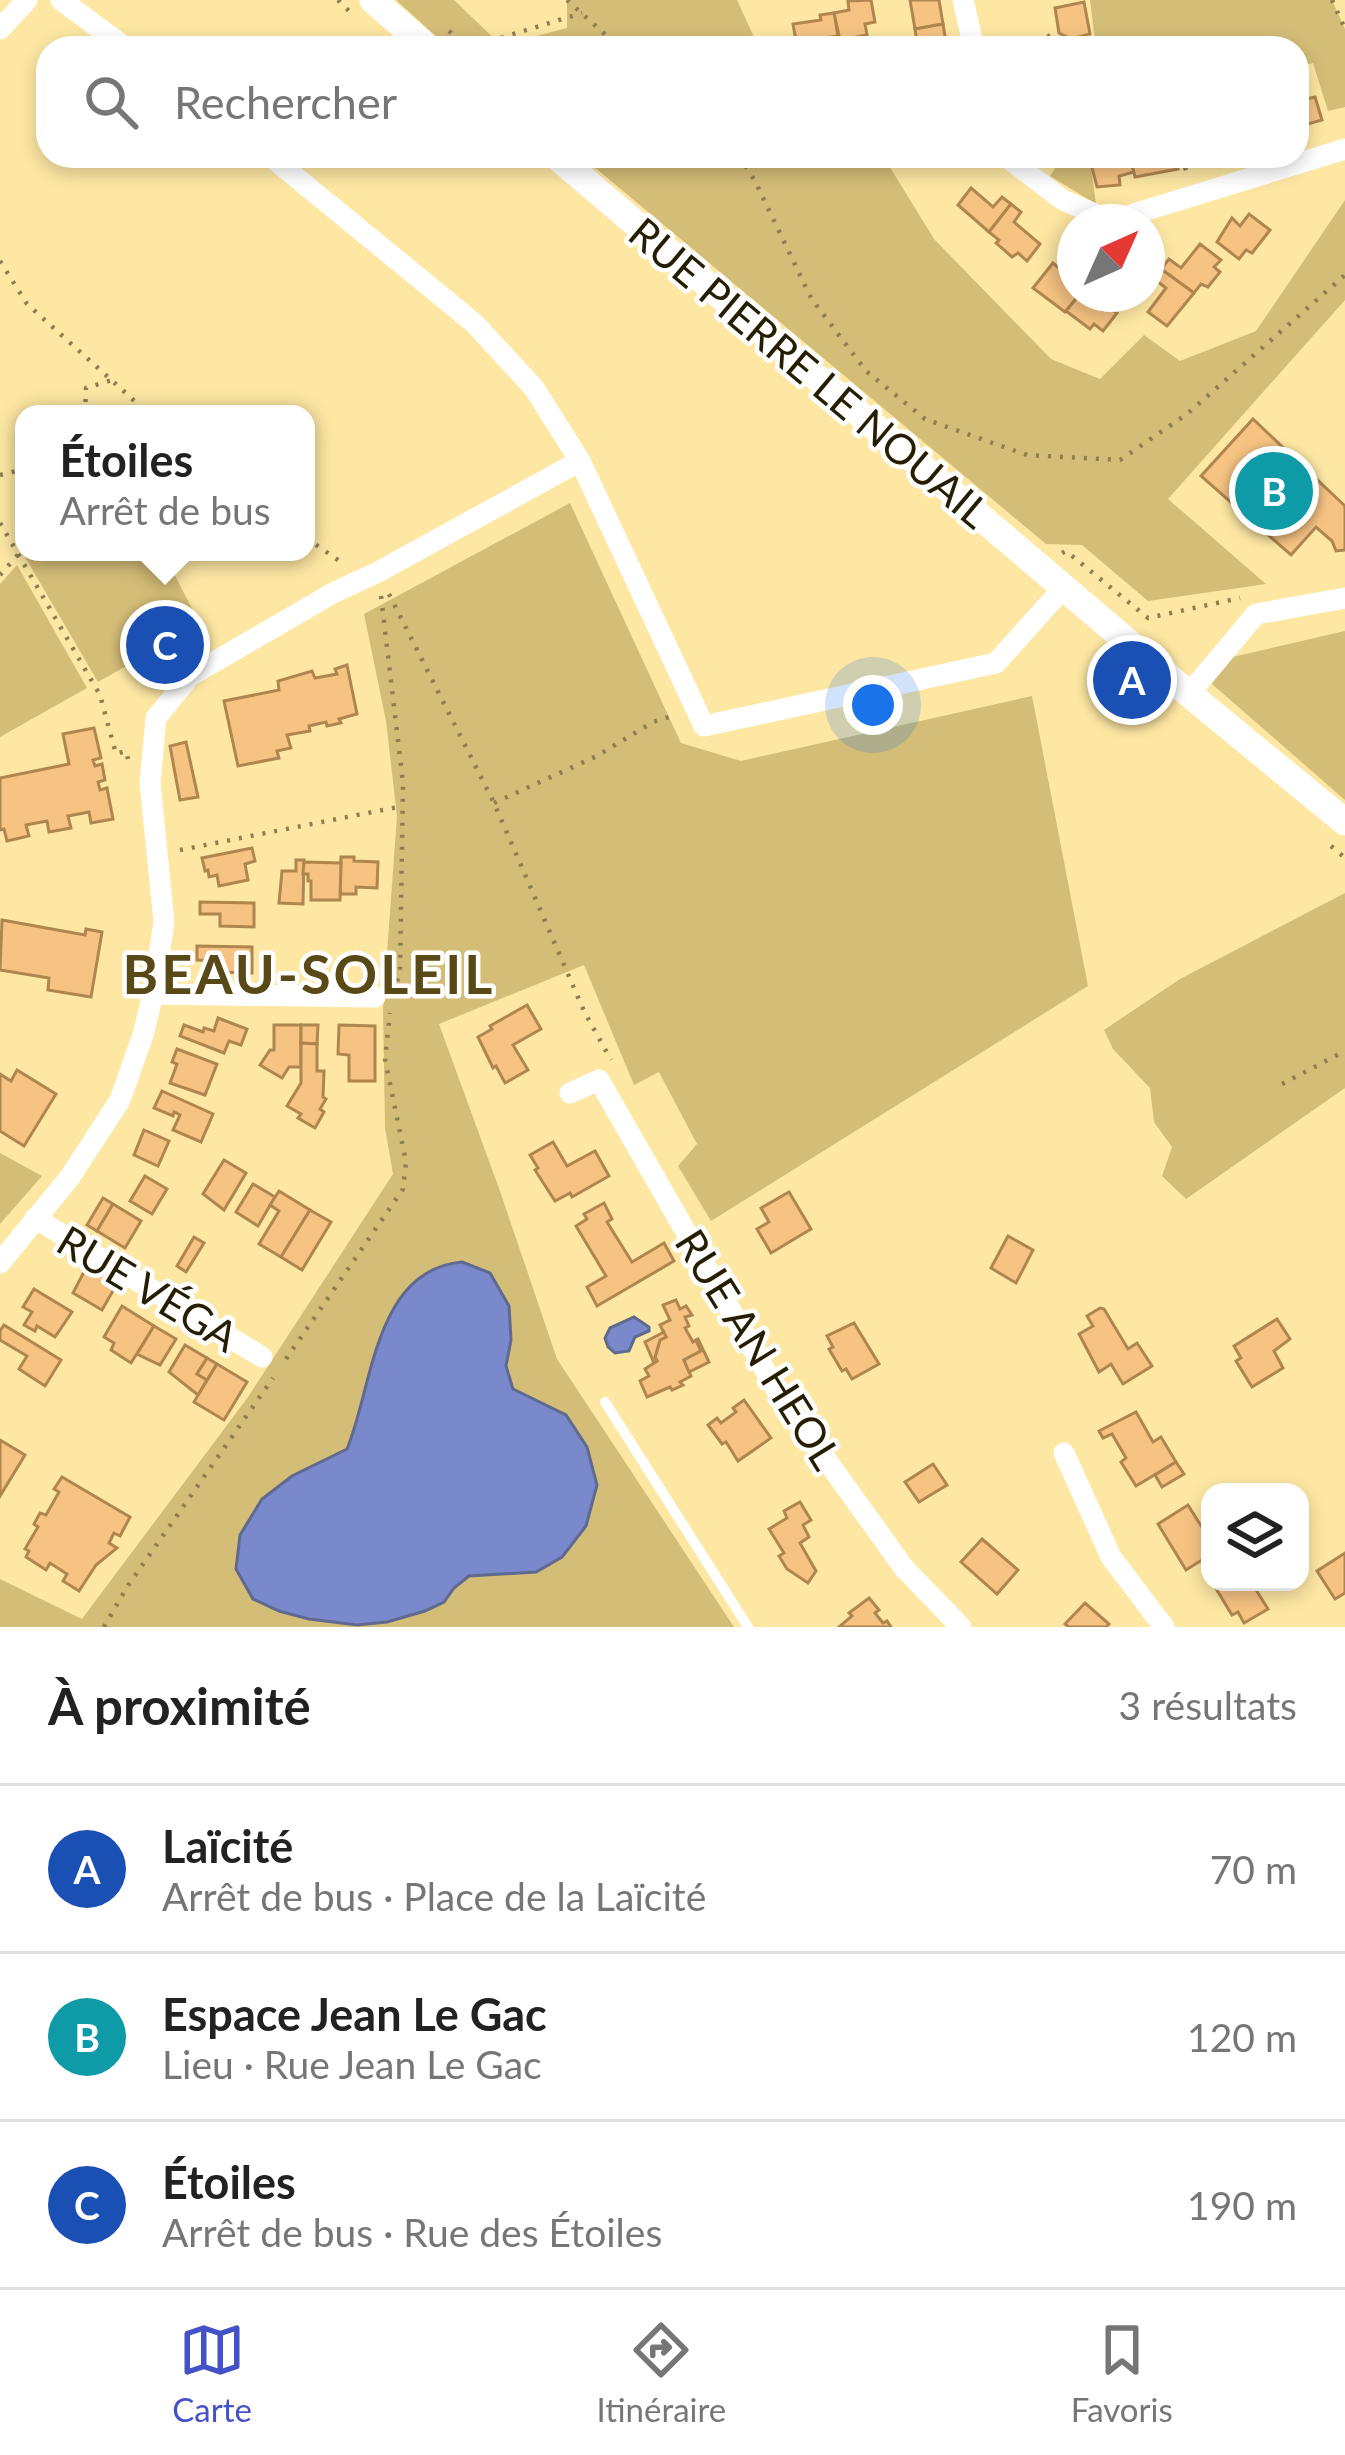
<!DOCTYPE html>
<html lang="fr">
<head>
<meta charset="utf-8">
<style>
  :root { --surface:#fff; --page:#f2f2f2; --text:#222; --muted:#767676; --line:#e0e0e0; --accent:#4352c6 }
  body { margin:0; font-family:Lato,sans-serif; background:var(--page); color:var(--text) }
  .controls { position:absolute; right:36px; bottom:36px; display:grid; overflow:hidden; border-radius:24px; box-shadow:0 6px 18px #0003 }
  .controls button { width:108px; height:108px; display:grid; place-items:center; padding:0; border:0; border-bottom:3px solid var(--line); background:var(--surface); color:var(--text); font:60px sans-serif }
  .compass { position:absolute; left:1057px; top:204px; width:108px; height:108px; border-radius:50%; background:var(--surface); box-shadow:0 6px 18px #0003; rotate:45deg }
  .you { position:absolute; left:873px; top:705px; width:42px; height:42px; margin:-30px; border:9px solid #fff; border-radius:50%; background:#1a73e8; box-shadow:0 0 0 18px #1a73e833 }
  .badge { display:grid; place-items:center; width:78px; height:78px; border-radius:50%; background:var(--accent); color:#fff; font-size:39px; font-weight:700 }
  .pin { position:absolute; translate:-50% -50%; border:6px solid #fff; box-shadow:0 3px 12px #0006 }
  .popup { position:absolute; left:15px; top:405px; width:300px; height:156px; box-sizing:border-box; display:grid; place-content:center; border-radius:24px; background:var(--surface); filter:drop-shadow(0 3px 9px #0005); font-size:39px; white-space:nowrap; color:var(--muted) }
  .popup b { font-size:45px; color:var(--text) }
  .popup::after { content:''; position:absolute; left:50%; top:100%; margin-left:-24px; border:24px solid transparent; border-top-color:var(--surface) }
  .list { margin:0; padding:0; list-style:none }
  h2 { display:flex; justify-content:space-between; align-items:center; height:156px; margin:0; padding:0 48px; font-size:51px }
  h2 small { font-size:39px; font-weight:400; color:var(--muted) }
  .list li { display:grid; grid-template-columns:78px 1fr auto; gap:36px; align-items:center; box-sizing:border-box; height:168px; padding:0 48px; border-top:3px solid var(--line) }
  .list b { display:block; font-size:45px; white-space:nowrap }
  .list p { margin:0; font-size:39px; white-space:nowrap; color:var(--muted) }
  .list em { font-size:39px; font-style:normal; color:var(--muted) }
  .icon { flex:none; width:66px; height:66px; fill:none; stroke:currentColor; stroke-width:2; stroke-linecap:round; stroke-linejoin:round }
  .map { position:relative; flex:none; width:1345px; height:1627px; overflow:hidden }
  .search { position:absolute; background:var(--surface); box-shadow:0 6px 18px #0003; left:36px; right:36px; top:36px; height:132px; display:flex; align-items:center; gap:30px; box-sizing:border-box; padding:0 42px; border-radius:36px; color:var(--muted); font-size:45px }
  .sheet { height:660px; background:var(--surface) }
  nav { display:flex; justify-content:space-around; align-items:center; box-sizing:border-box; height:168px; border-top:3px solid var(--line); background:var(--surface); font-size:33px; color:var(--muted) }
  nav a { display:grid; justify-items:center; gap:6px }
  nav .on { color:var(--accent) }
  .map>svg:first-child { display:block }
</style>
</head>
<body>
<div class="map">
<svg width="1345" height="1627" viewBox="0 0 1345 1627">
  <rect width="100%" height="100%" fill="#fde7a3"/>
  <g fill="#d4bd77">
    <path d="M 396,0 L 454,0 L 501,45 L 567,28 L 567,0 L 737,0 L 759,48 L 449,48 Z"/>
    <path d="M 1090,0 L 1332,0 L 1345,29 L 1345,107 L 1328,111 L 1313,63 L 1297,67 L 1297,48 L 1065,48 L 1095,41 Z"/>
    <path d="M 581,156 L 888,156 L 891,169 L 934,239 L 1051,359 L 1100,379 L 1144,335 L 1180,361 L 1256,331 L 1345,200 L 1345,300 L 1168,499 L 1266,584 L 1148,601 L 1082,545 L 1046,544 Z"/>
    <path d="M 1063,156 L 1095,156 L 1090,160 L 1096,204 L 1050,176 Z"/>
    <path d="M 570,503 L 681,743 L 741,761 L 1032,696 L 1088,986 L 711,1221 L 678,1166 L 697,1144 L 659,1072 L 634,1085 L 584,965 L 439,1024 L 501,1194 L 557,1359 L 734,1627 L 0,1627 L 0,1579 L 82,1619 L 248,1397 L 393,1174 L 385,1128 L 383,1008 L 397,816 L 386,721 L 364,614 Z"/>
    <path d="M 29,552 L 154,552 L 170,566 L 200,624 L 98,682 L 25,557 Z"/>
    <path d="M 17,565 L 87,688 L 0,737 L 0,584 Z"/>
    <path d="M 1345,631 L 1345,800 L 1212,684 L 1224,659 Z"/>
    <path d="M 1345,893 L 1345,1088 L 1186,1199 L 1162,1176 L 1172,1147 L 1154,1122 L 1150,1088 L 1113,1049 L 1104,1030 L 1180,979 Z"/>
    <path d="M 0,1153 L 42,1176 L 0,1224 Z"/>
  </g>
  <g fill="#7989cb" stroke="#60698f" stroke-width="3">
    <path d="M 462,1262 L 490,1273 L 509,1306 L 511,1340 L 506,1366 L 513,1389 L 566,1415 L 587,1447 L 597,1485 L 586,1526 L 562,1557 L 536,1572 L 469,1576 L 454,1588 L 444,1602 L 425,1611 L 387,1622 L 357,1625 L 309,1619 L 279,1611 L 253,1599 L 236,1569 L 240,1535 L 262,1499 L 292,1476 L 347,1449 C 373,1387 374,1270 462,1262 Z"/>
    <path d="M 634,1317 L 649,1327 L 649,1331 L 635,1337 L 629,1351 L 615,1353 L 608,1347 L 605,1338 L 610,1328 Z"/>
  </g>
  <g fill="#f6c383" stroke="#b0864f" stroke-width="3">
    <path d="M 871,0 L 875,22 L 865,24 L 867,35 L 840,40 L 834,13 L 849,10 L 848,1 Z"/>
    <path d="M 910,0 L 939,0 L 943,24 L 915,29 Z"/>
    <path d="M 1084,2 L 1090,34 L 1071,39 L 1059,33 L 1055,8 Z"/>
    <path d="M 834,13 L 838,36 L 825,38 L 825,43 L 797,47 L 793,24 L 821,20 L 820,15 Z"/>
    <path d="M 943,24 L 947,48 L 918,48 L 915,29 Z"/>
    <path d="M 1300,94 L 1302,100 L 1315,97 L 1322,120 L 1297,127 L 1297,95 Z"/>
    <path d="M 1100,156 L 1130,156 L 1134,172 L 1119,176 L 1120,185 L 1097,187 L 1090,160 Z"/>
    <path d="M 1130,156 L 1174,156 L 1178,169 L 1135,177 Z"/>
    <path d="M 971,188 L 993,207 L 1002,197 L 1011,204 L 989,232 L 958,205 Z"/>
    <path d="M 1011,204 L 1021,212 L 1014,222 L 1040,244 L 1027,261 L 1018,253 L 1012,257 L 996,243 L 999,240 L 989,232 Z"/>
    <path d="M 1249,214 L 1270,230 L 1252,253 L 1246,250 L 1239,259 L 1217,242 L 1232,218 L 1240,226 Z"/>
    <path d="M 1200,244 L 1221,260 L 1214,267 L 1220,272 L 1208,287 L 1201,284 L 1194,293 L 1161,269 L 1169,259 L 1181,268 Z"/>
    <path d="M 1053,263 L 1060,269 L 1064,264 L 1075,274 L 1068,282 L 1075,288 L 1075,294 L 1080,294 L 1065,312 L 1033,288 Z"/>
    <path d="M 1161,269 L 1194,293 L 1167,326 L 1148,312 L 1166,288 L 1153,278 Z"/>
    <path d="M 1080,294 L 1102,310 L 1106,305 L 1117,313 L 1103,331 L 1094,324 L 1090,329 L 1066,311 Z"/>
    <path d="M 1253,419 L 1345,506 L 1345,550 L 1336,551 L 1332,541 L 1316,527 L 1291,555 L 1201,476 Z"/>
    <path d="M 347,665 L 357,714 L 339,719 L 341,723 L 327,726 L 326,722 L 309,726 L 310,731 L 287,735 L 291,748 L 277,751 L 279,758 L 238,766 L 224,701 L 279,690 L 278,681 L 312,671 L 315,678 L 337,674 L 335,669 Z"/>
    <path d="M 94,728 L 101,758 L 93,760 L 95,766 L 102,764 L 105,780 L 98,782 L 100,790 L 107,788 L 113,819 L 91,823 L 89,812 L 68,816 L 71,828 L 49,832 L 47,821 L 26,825 L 29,836 L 7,841 L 4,829 L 0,830 L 0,778 L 69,764 L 63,734 Z"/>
    <path d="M 186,742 L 198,797 L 180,800 L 170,746 Z"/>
    <path d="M 252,848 L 255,861 L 245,864 L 248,880 L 219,886 L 217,875 L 209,877 L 208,870 L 205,871 L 202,858 Z"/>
    <path d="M 341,857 L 354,857 L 354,861 L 378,862 L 377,888 L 356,887 L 356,894 L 340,894 Z"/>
    <path d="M 296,860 L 304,860 L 303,904 L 279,903 L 282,871 L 296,871 Z"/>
    <path d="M 304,862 L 341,863 L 340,900 L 311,900 L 311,881 L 308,881 L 308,874 L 303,874 Z"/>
    <path d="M 200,902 L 254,903 L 254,927 L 220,926 L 220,914 L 200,914 Z"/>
    <path d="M 2,920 L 85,935 L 86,929 L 102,932 L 91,997 L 48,990 L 49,978 L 0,970 Z"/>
    <path d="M 197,946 L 252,947 L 252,973 L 219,972 L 219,961 L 197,960 Z"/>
    <path d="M 527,1005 L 541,1029 L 513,1045 L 528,1070 L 505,1083 L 496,1066 L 493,1068 L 478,1037 L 492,1029 L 490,1026 Z"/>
    <path d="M 218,1018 L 247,1029 L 241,1045 L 229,1041 L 224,1053 L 180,1036 L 184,1025 L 203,1032 L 204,1028 L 214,1031 Z"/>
    <path d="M 274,1025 L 301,1025 L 301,1067 L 289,1067 L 282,1078 L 260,1065 L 270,1050 L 274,1050 Z"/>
    <path d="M 301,1025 L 318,1025 L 317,1044 L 301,1043 Z"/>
    <path d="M 339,1025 L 375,1026 L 375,1081 L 349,1081 L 349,1055 L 338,1054 Z"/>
    <path d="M 301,1043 L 317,1044 L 317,1071 L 324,1071 L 323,1097 L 326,1099 L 320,1109 L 324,1112 L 315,1128 L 298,1118 L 301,1114 L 287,1106 L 301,1083 Z"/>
    <path d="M 177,1049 L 217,1064 L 205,1095 L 170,1083 L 177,1064 L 172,1062 Z"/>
    <path d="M 17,1070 L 56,1094 L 24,1146 L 0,1131 L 0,1074 L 11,1081 Z"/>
    <path d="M 162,1091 L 213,1114 L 201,1142 L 173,1130 L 180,1115 L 174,1112 L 173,1116 L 154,1108 Z"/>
    <path d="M 144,1130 L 169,1141 L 158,1166 L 134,1155 Z"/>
    <path d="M 553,1142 L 567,1166 L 595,1151 L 609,1176 L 572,1197 L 570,1193 L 555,1201 L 535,1170 L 538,1168 L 530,1155 Z"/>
    <path d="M 224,1160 L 246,1173 L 224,1210 L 203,1194 Z"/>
    <path d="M 145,1176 L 167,1189 L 152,1214 L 130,1201 Z"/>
    <path d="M 253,1184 L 275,1197 L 258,1226 L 236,1212 Z"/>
    <path d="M 279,1191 L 310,1210 L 281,1257 L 259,1244 L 279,1211 L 270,1205 Z"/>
    <path d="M 789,1192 L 811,1229 L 771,1253 L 757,1229 L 769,1222 L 761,1208 Z"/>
    <path d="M 103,1198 L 113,1204 L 97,1231 L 87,1225 Z"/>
    <path d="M 604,1203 L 612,1219 L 607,1222 L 632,1262 L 664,1243 L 674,1261 L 597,1306 L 587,1287 L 606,1276 L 576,1226 L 587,1219 L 584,1214 Z"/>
    <path d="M 113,1204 L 141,1221 L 125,1248 L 97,1231 Z"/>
    <path d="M 310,1210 L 331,1222 L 302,1270 L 281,1257 Z"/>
    <path d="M 1008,1236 L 1033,1250 L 1016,1283 L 991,1268 Z"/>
    <path d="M 194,1237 L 204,1243 L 186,1272 L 177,1266 Z"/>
    <path d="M 88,1264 L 118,1282 L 102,1310 L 73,1293 Z"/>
    <path d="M 34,1289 L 72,1312 L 55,1337 L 37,1326 L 35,1331 L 24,1325 L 32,1312 L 23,1307 Z"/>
    <path d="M 676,1300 L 680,1309 L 686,1306 L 692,1315 L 685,1317 L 689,1326 L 685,1328 L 693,1342 L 696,1340 L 701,1351 L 684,1360 L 691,1376 L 680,1382 L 683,1385 L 672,1390 L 670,1387 L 647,1397 L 640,1381 L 649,1376 L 645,1369 L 657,1361 L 655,1357 L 660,1340 L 666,1337 L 660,1325 L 670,1320 L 663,1305 Z"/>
    <path d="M 122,1306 L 154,1326 L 131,1363 L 111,1350 L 114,1343 L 104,1337 Z"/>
    <path d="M 1100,1308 L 1104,1309 L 1128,1349 L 1137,1343 L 1152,1366 L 1123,1384 L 1111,1364 L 1099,1372 L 1079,1334 L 1093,1326 L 1087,1316 Z"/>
    <path d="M 1277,1319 L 1290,1339 L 1274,1351 L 1283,1368 L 1252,1387 L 1236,1361 L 1241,1358 L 1234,1346 Z"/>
    <path d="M 854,1323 L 879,1364 L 852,1379 L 846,1369 L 842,1371 L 829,1349 L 833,1347 L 827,1336 Z"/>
    <path d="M 4,1325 L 61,1360 L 45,1386 L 19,1369 L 27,1356 L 0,1340 L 0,1331 Z"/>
    <path d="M 154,1326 L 176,1339 L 160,1365 L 137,1354 Z"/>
    <path d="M 664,1332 L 666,1337 L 660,1340 L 655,1357 L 657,1361 L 654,1363 L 645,1342 Z"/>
    <path d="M 698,1339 L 709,1362 L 689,1372 L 684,1360 L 701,1351 L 696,1340 Z"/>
    <path d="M 185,1345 L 207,1358 L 197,1374 L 207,1380 L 198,1395 L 169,1372 Z"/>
    <path d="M 207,1358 L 217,1364 L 207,1380 L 197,1374 Z"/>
    <path d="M 217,1364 L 247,1382 L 224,1420 L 194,1402 Z"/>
    <path d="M 744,1400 L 771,1438 L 738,1461 L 726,1442 L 722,1444 L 708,1425 L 717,1418 L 721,1423 L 736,1412 L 733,1408 Z"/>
    <path d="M 1136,1412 L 1153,1442 L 1161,1437 L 1176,1462 L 1136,1486 L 1121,1462 L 1126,1458 L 1112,1434 L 1103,1438 L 1099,1431 Z"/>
    <path d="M 0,1440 L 25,1455 L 0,1496 Z"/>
    <path d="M 1176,1462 L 1184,1474 L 1162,1487 L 1155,1475 Z"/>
    <path d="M 933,1464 L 947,1485 L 919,1502 L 905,1482 Z"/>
    <path d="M 62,1477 L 130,1517 L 120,1536 L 114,1533 L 109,1543 L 117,1548 L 96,1565 L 79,1591 L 63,1581 L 67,1574 L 50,1563 L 46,1570 L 26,1557 L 29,1551 L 25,1549 L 38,1527 L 34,1524 L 40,1513 L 46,1515 L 59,1492 L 54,1489 Z"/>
    <path d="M 800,1502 L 811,1520 L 803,1525 L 809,1537 L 800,1543 L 816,1571 L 808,1583 L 787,1569 L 779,1556 L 784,1553 L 769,1529 L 787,1518 L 784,1511 Z"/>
    <path d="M 1188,1505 L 1210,1540 L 1210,1555 L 1186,1570 L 1158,1524 Z"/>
    <path d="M 982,1539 L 1018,1570 L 997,1594 L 961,1562 Z"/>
    <path d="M 1345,1553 L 1345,1593 L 1335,1599 L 1317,1571 Z"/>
    <path d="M 1212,1582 L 1251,1582 L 1268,1609 L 1244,1623 L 1238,1612 L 1232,1615 Z"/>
    <path d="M 869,1598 L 879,1610 L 875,1613 L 883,1623 L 887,1621 L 891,1627 L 839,1627 L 852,1616 L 849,1613 Z"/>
    <path d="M 1085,1603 L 1109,1624 L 1106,1627 L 1069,1627 L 1065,1624 Z"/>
  </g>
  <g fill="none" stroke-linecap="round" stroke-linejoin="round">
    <g stroke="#8e7f50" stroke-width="4.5" stroke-dasharray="3 9" stroke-linecap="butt">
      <path d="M 338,0 L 351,13"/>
      <path d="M 567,0 L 620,48"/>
      <path d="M 1332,0 L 1345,29"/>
      <path d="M 449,31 L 468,48 L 582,13"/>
      <path d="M 1047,35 L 1064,48"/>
      <path d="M 519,156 L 533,168"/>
      <path d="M 739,156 L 755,181 L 811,298 L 866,371 L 925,419 L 1027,455 L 1120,460 L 1187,414 L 1345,275"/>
      <path d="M 1181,156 L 1187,173"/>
      <path d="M 0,261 L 27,304 L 149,414"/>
      <path d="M 85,414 L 86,388 L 112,380"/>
      <path d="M 0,475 L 24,469"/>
      <path d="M 0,523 L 100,695 L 116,754 L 126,751 L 128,759"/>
      <path d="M 306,538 L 341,562"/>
      <path d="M 1062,553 L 1066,551 L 1148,618 L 1240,598"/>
      <path d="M 0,575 L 24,548"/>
      <path d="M 389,594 L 494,803 L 584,1011 L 611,1060"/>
      <path d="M 381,596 L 403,783 L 400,972 L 394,990"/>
      <path d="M 494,803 L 597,756 L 653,722 L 672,716"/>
      <path d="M 1331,846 L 1345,858"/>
      <path d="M 180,850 L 403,806"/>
      <path d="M 1282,1084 L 1345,1051"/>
      <path d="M 286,1359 L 403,1189 L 406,1162 L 385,1059 L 390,1013"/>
      <path d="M 104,1627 L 127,1587 L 273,1378"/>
    </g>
    <path stroke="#fff" stroke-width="10" d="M 605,1402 L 748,1627"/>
    <g stroke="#fff" stroke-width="21">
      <path d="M 61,0 L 126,48"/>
      <path d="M 963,0 L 974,48"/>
      <path d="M 0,29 L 27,0"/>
      <path d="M 270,156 L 474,323 L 534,388 L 580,461 L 704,726 L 996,663 L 1065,586"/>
      <path d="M 1005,156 L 1063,200 L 1111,221 L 1345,149"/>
      <path d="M 1189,694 L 1256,614 L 1345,598"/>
      <path d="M 153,994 L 375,997"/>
      <path d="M 570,1093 L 599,1080 L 777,1391 L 904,1568 L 961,1627"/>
      <path d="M 35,1218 L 262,1357"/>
      <path d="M 0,1263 L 70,1177 L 120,1100 L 143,1035 L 153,994 L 164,922 L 150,783 L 156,718 L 190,676 L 333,593 L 378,572 L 580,461"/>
      <path d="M 1064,1453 L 1111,1557 L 1164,1627"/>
    </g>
    <g stroke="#fff" stroke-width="27">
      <path d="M 373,0 L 428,48"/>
      <path d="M 556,156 L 1189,694 L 1345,822"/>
    </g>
  </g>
  <g text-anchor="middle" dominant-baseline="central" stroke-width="9" stroke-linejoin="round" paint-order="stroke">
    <g font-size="42" fill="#261e03" stroke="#fff">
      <text transform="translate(810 372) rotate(40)">RUE PIERRE LE NOUAIL</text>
      <text transform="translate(148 1288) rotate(31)">RUE VÉGA</text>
      <text transform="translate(759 1349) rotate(58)">RUE AN HEOL</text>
    </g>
    <g font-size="54" font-weight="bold" letter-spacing="3" fill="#584916" stroke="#fff">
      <text x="309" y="973">BEAU-SOLEIL</text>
    </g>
  </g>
</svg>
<div class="controls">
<button><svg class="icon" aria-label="layers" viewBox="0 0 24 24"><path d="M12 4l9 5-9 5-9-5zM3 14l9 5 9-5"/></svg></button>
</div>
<svg class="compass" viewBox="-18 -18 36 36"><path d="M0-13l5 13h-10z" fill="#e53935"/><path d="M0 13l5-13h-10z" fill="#767676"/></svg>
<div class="you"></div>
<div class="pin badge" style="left:1132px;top:680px;background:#1a4fb4">A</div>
<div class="pin badge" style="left:1274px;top:491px;background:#0f9aa8">B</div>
<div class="pin badge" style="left:165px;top:645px;background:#1a4fb4">C</div>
<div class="popup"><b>Étoiles</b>Arrêt de bus</div>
<div class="search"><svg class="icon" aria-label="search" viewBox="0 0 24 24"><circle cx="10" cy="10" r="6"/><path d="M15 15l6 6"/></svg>Rechercher</div>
</div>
<section class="sheet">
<h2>À proximité<small>3 résultats</small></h2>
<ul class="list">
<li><span class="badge" style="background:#1a4fb4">A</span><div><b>Laïcité</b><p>Arrêt de bus · Place de la Laïcité</p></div><em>70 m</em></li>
<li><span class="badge" style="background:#0f9aa8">B</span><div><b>Espace Jean Le Gac</b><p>Lieu · Rue Jean Le Gac</p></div><em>120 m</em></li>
<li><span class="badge" style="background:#1a4fb4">C</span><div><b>Étoiles</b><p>Arrêt de bus · Rue des Étoiles</p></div><em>190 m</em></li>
</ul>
</section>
<nav>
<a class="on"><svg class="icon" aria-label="map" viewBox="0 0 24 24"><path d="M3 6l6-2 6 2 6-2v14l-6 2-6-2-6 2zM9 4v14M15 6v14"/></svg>Carte</a>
<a><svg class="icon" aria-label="directions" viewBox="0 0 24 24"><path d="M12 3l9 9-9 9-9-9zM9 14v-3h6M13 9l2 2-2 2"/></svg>Itinéraire</a>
<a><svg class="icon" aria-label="saved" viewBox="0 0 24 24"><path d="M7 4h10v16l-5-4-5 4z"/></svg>Favoris</a>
</nav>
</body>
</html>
